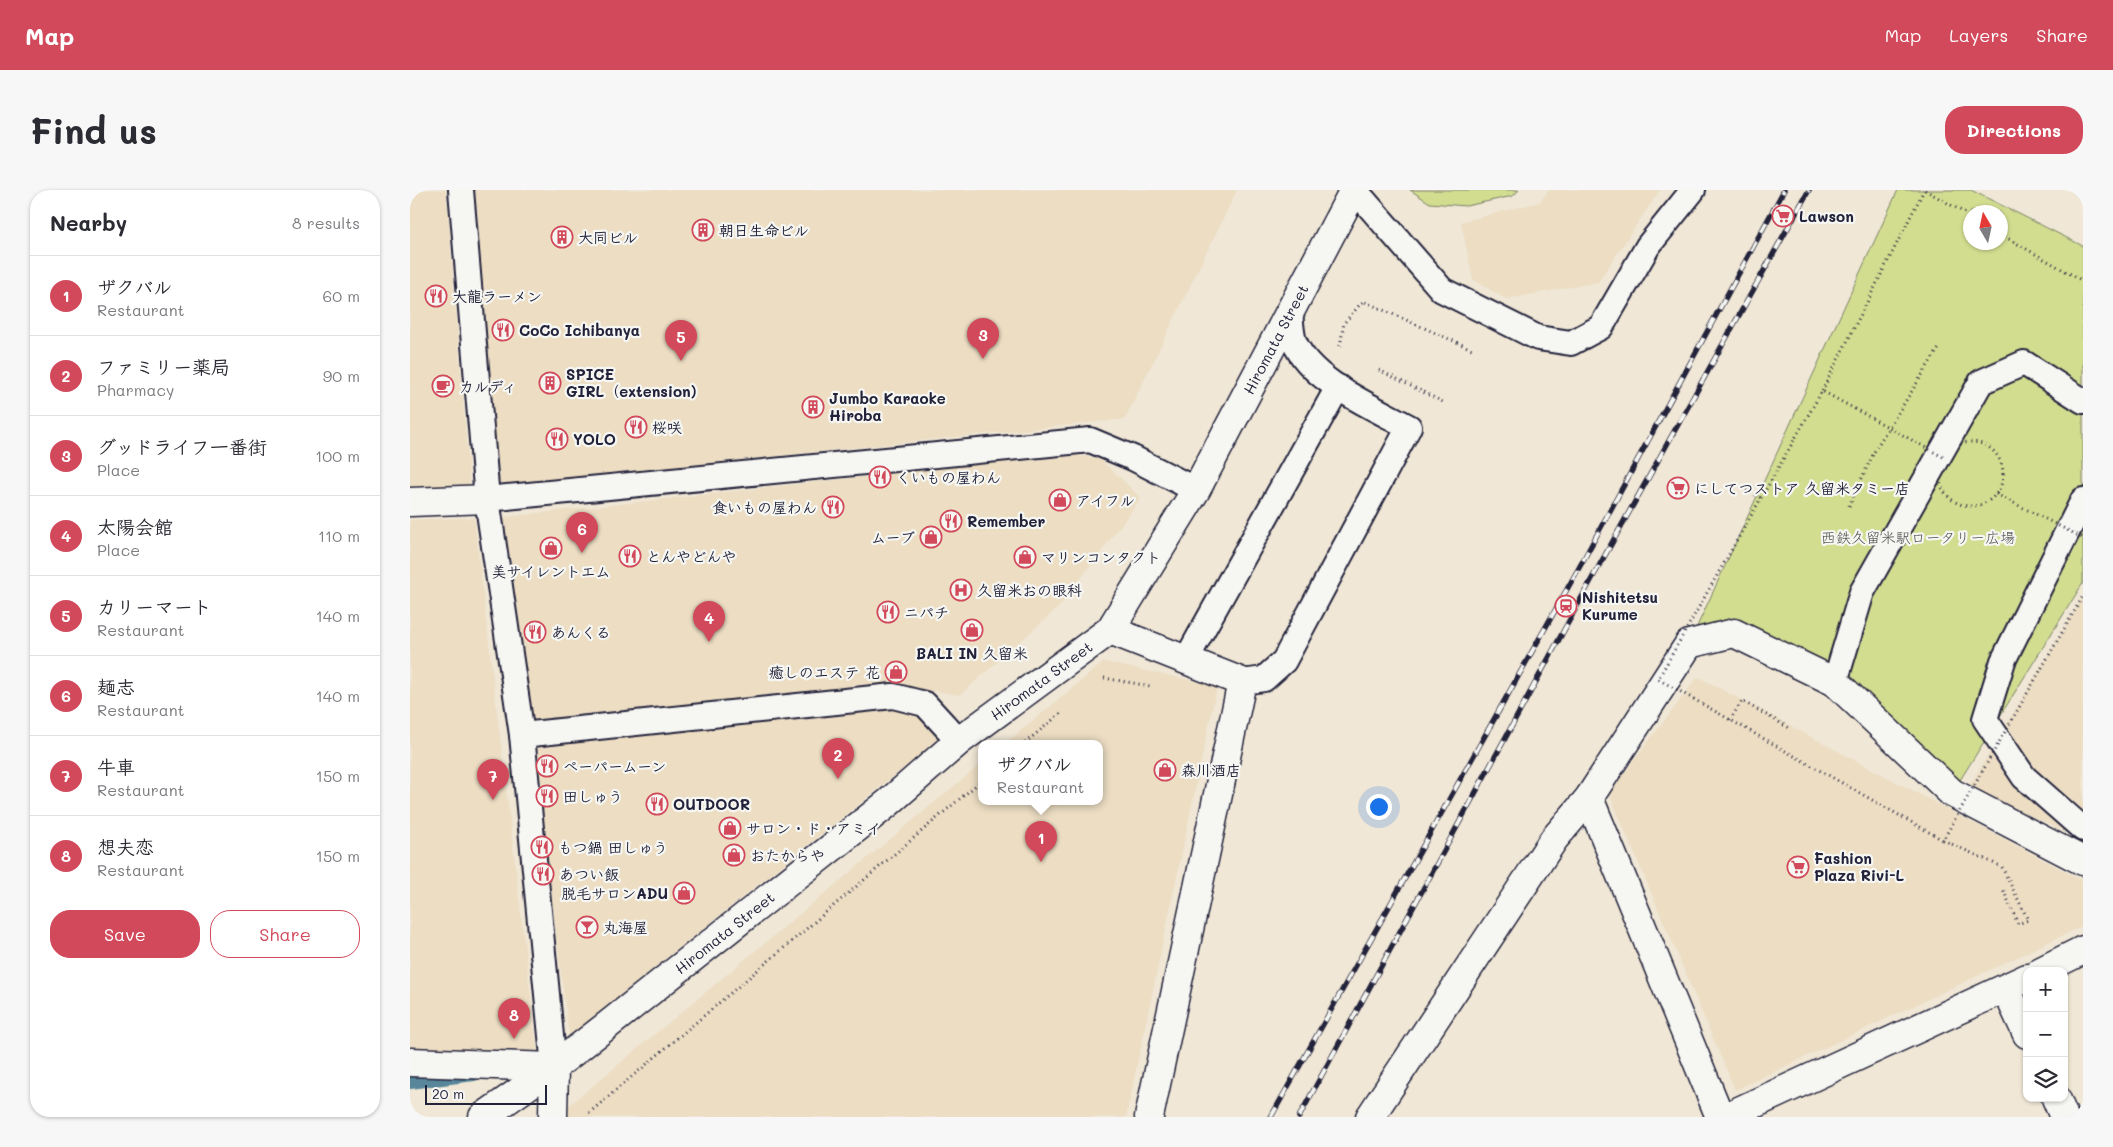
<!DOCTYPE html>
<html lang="en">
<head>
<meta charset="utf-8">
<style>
  :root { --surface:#fff; --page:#f7f7f7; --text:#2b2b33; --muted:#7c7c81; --line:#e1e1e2; --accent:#d1495b }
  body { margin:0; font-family:Mali,"Klee One",sans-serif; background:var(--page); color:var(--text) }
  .controls { position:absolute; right:15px; bottom:15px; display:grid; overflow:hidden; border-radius:10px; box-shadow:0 1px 4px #0004 }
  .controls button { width:45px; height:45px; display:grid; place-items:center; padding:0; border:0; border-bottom:1px solid var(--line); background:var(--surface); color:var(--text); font:25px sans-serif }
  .compass { position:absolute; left:1553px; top:15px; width:45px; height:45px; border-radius:50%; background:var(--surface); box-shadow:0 1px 4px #0004; rotate:351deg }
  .scale { position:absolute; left:15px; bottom:12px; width:122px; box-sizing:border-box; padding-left:5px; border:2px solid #22223b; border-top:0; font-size:14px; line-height:18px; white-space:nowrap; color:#22223b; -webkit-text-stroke:4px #f6f6f2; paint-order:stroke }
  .you { position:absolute; left:968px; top:616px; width:18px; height:18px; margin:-12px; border:4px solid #fff; border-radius:50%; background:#1a73e8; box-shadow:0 0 0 8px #1a73e833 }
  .badge { display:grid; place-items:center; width:32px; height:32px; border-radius:50%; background:var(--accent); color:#fff; font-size:16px; font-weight:700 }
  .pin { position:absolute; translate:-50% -41px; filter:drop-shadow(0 1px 2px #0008) }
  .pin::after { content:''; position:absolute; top:26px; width:18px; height:15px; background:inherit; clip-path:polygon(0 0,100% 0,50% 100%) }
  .popup { position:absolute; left:568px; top:550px; width:125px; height:65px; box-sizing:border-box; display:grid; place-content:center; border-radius:10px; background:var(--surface); filter:drop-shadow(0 1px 4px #0005); font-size:16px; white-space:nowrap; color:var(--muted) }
  .popup b { font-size:19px; color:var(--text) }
  .popup::after { content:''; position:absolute; left:50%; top:100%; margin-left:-10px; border:10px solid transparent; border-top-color:var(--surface) }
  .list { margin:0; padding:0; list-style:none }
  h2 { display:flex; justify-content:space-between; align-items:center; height:65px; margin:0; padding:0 20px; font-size:21px }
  h2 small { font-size:16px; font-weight:400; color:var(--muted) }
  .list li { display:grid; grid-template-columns:32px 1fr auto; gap:15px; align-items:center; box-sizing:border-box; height:80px; padding:0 20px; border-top:1px solid var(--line) }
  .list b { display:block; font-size:19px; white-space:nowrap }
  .list p { margin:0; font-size:16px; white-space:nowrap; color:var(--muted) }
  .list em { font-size:16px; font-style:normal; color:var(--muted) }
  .actions { display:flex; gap:10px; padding:15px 20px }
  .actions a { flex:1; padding:11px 0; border:1px solid var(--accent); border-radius:20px; text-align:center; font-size:18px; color:var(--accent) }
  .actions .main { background:var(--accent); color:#fff }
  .icon { flex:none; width:28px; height:28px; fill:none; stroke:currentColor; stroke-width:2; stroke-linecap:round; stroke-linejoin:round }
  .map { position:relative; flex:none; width:1673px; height:927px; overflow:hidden; border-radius:20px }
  header { display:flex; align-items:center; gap:30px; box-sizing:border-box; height:70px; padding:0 25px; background:var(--accent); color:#fff }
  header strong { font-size:24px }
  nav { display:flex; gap:28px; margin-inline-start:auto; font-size:18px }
  .intro { display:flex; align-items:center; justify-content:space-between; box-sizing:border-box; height:120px; padding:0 30px }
  h1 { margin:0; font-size:35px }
  .button { padding:12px 22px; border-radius:20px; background:var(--accent); color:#fff; font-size:18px; font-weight:700 }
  main { display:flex; gap:30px; padding:0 30px }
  aside { flex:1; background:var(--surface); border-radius:20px; box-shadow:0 1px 4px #0004 }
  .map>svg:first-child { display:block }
</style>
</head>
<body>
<header>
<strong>Map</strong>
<nav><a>Map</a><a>Layers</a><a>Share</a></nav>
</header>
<div class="intro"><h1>Find us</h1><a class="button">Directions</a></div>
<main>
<aside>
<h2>Nearby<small>8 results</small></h2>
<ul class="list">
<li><span class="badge">1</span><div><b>ザクバル</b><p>Restaurant</p></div><em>60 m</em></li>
<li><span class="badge">2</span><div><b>ファミリー薬局</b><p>Pharmacy</p></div><em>90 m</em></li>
<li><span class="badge">3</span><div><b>グッドライフ一番街</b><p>Place</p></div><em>100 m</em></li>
<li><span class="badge">4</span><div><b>太陽会館</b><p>Place</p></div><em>110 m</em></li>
<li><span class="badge">5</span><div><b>カリーマート</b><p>Restaurant</p></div><em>140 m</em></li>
<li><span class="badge">6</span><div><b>麺志</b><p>Restaurant</p></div><em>140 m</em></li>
<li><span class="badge">7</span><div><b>牛車</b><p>Restaurant</p></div><em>150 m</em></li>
<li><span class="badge">8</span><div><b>想夫恋</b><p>Restaurant</p></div><em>150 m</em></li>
</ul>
<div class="actions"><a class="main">Save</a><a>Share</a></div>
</aside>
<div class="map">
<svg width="1673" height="927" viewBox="0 0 1673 927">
  <rect width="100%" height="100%" fill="#f0e7d6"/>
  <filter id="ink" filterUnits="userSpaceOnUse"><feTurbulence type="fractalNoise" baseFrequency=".02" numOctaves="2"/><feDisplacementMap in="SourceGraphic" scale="10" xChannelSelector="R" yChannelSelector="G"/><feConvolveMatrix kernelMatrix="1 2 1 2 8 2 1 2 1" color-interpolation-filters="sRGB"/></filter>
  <g filter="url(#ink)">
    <g fill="#ecddc3">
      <path d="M 0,0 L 36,0 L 60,298 L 0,300 Z"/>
      <path d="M 64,0 L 827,0 L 715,229 L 86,296 Z"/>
      <path d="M 1139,0 L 1250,0 L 1188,92 L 1096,109 L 1063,89 L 1051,32 L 1130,12 Z"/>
      <path d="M 658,264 L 690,269 L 731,308 L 650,416 L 550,505 L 525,501 L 120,537 L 94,327 Z"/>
      <path d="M 64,328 L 128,869 L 0,864 L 0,330 Z"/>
      <path d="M 1673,407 L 1673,650 L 1559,597 Z"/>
      <path d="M 694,472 L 807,496 L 716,927 L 157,927 L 156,918 L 572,573 L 572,611 L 690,611 L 690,553 L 596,553 Z"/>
      <path d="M 1288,487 L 1673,691 L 1673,736 L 1325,900 L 1199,603 Z"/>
      <path d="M 479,515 L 503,518 L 530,549 L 159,846 L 122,551 Z"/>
    </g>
    <g fill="#d2dd90" stroke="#7a8066" fill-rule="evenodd">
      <path d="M 1000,0 L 1109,0 L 1103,6 L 1056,16 L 1020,13 Z"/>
      <path d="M 1488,0 L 1561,0 L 1673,56 L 1673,393 L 1542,603 L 1425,492 L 1324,443 L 1279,454 ZM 1560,22 L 1590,22 L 1590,52 L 1560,52 Z"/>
    </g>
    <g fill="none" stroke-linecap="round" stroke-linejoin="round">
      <path stroke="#58869b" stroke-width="12" d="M 0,893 L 64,885"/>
      <g stroke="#22223b" stroke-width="28">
        <g id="service">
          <path d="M 51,0 L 77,309 L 112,545 L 144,877"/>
          <path d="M 945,0 L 1032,100 L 1128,148 L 1161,153 L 1191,137 L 1238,56 L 1283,0"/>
          <path d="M 77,309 L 680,250 L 723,268 L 786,300"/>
          <path d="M 1673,310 L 1593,471 L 1575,529 L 1614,587 L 1673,639"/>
          <path d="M 776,470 L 928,197"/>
          <path d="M 832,492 L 854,489 L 874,471 L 999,237 C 963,217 900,191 884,151 C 881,142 881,130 880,120"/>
          <path d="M 1425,492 L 1452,402 L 1571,192 L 1614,173 L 1673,211"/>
          <path d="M 112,545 L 483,506 L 515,514 L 549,551"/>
        </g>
      </g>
      <g stroke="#22223b" stroke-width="31">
        <path id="pedestrian" d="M 0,312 L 77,309"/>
      </g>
      <g stroke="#22223b" stroke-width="31">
        <g id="minor">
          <path d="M 700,440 L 832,492 L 739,927"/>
          <path d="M 1179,608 L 1310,927"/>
          <path d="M 1631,781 L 1673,760"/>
          <path d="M 1596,799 L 1617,844"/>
          <path d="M 0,872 L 144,877 L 143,927"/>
          <path d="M 1646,908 L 1654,927"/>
          <path d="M 960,927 L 1144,649 L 1179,608 L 1279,454 L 1324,443 L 1425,492 L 1542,603 L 1673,671"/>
          <path d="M 1316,927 L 1617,788"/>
        </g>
      </g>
      <g stroke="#22223b" stroke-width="31">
        <g id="tertiary">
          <path id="s1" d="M 73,927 L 144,877 L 199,834 L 478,613 L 549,551 L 700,440 L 786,300 L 944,0"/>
        </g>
      </g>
      <g stroke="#22223b" stroke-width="3" stroke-dasharray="1 4" stroke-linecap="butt">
        <path d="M 1515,0 L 1560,26"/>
        <path d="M 1590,44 L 1673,91"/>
        <path d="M 930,156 L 934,133 L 953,111 L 1062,159"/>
        <path d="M 969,180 L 1033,212"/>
        <path d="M 1412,201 L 1514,0"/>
        <circle cx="1561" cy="284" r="32"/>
        <path d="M 1332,297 L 1351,308"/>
        <path d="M 1439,316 L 1466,258 L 1529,158"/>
        <path d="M 694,488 L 740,496"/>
        <path d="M 1320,530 L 1332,511 L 1381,539"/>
        <path d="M 615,553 L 651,523"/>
        <path d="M 1533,650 L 1592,677 L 1618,730 L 1608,734 L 1593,699"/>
        <path d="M 179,923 L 572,590"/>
      </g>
      <use href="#service" stroke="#f6f6f2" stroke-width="24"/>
      <use href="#pedestrian" stroke="#f6f6f2" stroke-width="28"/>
      <use href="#minor" stroke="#f6f6f2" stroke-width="28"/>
      <use href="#tertiary" stroke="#f6f6f2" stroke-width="28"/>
      <g stroke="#22223b" stroke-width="5.5">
        <g id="rail">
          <path d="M 861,927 L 1170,376 L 1374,0"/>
          <path d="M 889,927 L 1184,385 L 1399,0"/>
        </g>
      </g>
      <use href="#rail" stroke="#f6f6f2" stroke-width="4" stroke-dasharray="11" stroke-linecap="butt"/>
      <g stroke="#22223b" stroke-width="3" stroke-dasharray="1 4" stroke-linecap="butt">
        <path d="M 1533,267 L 1412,201 L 1248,489 L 1533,650 L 1673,406"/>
        <path d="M 1586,304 L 1673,348"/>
      </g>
    </g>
  </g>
  <defs>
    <g id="supermarket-ring" transform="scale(1.125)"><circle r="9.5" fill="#f6f6f2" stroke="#d1495b" stroke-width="1.5"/><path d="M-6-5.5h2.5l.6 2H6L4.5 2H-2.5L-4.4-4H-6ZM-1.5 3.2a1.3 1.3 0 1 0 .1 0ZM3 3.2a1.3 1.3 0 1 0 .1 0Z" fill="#d1495b"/></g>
    <g id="building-ring" transform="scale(1.125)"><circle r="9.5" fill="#f6f6f2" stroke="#d1495b" stroke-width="1.5"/><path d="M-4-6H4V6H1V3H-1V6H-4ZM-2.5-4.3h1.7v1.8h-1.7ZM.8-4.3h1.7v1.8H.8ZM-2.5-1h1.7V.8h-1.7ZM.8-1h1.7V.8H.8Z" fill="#d1495b"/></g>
    <g id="restaurant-ring" transform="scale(1.125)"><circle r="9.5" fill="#f6f6f2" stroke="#d1495b" stroke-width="1.5"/><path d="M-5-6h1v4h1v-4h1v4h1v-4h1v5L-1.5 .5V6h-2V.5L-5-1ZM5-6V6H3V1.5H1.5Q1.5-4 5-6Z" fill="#d1495b"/></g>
    <g id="cafe-ring" transform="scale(1.125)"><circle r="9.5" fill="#f6f6f2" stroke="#d1495b" stroke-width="1.5"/><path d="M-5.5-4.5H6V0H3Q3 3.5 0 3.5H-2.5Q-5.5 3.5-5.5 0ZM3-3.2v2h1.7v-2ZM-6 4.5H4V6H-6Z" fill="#d1495b"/></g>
    <g id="shop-ring" transform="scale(1.125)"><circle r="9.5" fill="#f6f6f2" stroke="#d1495b" stroke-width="1.5"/><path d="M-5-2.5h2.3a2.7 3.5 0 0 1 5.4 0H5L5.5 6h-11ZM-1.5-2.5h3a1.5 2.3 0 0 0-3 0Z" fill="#d1495b"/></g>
    <g id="hospital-ring" transform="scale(1.125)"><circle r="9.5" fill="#f6f6f2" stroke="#d1495b" stroke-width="1.5"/><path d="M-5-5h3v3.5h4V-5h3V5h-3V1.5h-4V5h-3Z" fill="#d1495b"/></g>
    <g id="station-ring" transform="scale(1.125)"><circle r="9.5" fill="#f6f6f2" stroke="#d1495b" stroke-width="1.5"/><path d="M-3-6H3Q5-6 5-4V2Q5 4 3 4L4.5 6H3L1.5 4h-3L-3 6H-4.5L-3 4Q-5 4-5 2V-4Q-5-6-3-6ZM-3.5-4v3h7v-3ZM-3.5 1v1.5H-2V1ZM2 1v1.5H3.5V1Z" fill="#d1495b"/></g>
    <g id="bar-ring" transform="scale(1.125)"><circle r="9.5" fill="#f6f6f2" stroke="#d1495b" stroke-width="1.5"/><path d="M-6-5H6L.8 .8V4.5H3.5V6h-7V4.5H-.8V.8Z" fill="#d1495b"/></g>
  </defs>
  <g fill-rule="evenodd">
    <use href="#supermarket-ring" x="1373" y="26"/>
    <use href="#building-ring" x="293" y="40"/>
    <use href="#building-ring" x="152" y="47"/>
    <use href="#restaurant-ring" x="26" y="106"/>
    <use href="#restaurant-ring" x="93" y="140"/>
    <use href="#building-ring" x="140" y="193"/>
    <use href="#cafe-ring" x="33" y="196"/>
    <use href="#building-ring" x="403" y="217"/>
    <use href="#restaurant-ring" x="226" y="237"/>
    <use href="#restaurant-ring" x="147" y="249"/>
    <use href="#restaurant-ring" x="470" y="287"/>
    <use href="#supermarket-ring" x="1268" y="298"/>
    <use href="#shop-ring" x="650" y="310"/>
    <use href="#restaurant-ring" x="423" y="317"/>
    <use href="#restaurant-ring" x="541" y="331"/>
    <use href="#shop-ring" x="521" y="347"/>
    <use href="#shop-ring" x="141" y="358"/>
    <use href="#restaurant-ring" x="220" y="366"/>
    <use href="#shop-ring" x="615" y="367"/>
    <use href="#hospital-ring" x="551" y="400"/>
    <use href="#station-ring" x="1156" y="416"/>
    <use href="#restaurant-ring" x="478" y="422"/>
    <use href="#shop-ring" x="562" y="440"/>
    <use href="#restaurant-ring" x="125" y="442"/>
    <use href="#shop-ring" x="486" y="482"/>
    <use href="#restaurant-ring" x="137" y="576"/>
    <use href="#shop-ring" x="755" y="580"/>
    <use href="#restaurant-ring" x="137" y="606"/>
    <use href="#restaurant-ring" x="247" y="614"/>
    <use href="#shop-ring" x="320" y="638"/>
    <use href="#restaurant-ring" x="132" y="657"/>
    <use href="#shop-ring" x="324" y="665"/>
    <use href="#supermarket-ring" x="1388" y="677"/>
    <use href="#restaurant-ring" x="133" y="684"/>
    <use href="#shop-ring" x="274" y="703"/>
    <use href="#bar-ring" x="177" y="737"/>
  </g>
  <g text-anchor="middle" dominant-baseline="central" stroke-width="4.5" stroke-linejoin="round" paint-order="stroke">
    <g font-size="15" font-weight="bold" fill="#22223b" stroke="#f6f6f2" text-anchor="start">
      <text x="1389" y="26">Lawson</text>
      <text x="309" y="40">朝日生命ビル</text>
      <text x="168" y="47">大同ビル</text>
      <text x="42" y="106">大龍ラーメン</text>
      <text x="109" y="140">CoCo Ichibanya</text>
      <text x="156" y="184">SPICE<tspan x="156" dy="17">GIRL（extension)</tspan></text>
      <text x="49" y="196">カルディ</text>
      <text x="419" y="208">Jumbo Karaoke<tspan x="419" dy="17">Hiroba</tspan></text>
      <text x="242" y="237">桜咲</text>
      <text x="163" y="249">YOLO</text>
      <text x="486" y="287">くいもの屋わん</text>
      <text x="1284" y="298">にしてつストア 久留米タミー店</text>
      <text x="666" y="310">アイフル</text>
      <text x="407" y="317" text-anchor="end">食いもの屋わん</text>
      <text x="557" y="331">Remember</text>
      <text x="505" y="347" text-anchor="end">ムーブ</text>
      <text x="236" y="366">とんやどんや</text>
      <text x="631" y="367">マリンコンタクト</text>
      <text x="141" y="381" text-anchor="middle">美サイレントエム</text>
      <text x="567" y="400">久留米おの眼科</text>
      <text x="1172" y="407">Nishitetsu<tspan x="1172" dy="17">Kurume</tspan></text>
      <text x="494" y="422">ニパチ</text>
      <text x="141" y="442">あんくる</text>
      <text x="562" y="463" text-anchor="middle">BALI IN 久留米</text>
      <text x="470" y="482" text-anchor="end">癒しのエステ 花</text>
      <text x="153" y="576">ペーパームーン</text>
      <text x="771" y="580">森川酒店</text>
      <text x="153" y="606">田しゅう</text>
      <text x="263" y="614">OUTDOOR</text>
      <text x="336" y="638">サロン・ド・アミイ</text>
      <text x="148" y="657">もつ鍋 田しゅう</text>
      <text x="340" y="665">おたからや</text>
      <text x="1404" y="668">Fashion<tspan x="1404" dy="17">Plaza Rivi-L</tspan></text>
      <text x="149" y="684">あつい飯</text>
      <text x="258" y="703" text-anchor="end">脱毛サロンADU</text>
      <text x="193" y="737">丸海屋</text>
    </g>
    <g font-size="15" fill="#22223b" stroke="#f6f6f2">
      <text stroke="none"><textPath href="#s1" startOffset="1129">Hiromata Street</textPath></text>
      <text stroke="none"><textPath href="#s1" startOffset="709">Hiromata Street</textPath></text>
      <text stroke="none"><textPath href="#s1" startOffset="304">Hiromata Street</textPath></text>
    </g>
    <g font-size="15" fill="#4e5150" stroke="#f6f6f2">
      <text x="1508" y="347">西鉄久留米駅ロータリー広場</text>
    </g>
  </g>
</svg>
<div class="controls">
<button>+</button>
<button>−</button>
<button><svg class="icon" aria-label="layers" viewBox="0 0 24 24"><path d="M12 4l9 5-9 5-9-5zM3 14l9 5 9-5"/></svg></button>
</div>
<svg class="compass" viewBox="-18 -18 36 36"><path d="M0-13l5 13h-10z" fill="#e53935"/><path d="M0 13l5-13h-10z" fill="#7c7c81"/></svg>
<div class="scale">20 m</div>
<div class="you"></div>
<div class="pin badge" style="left:631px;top:672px">1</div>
<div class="popup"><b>ザクバル</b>Restaurant</div>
<div class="pin badge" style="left:428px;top:589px">2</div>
<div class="pin badge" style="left:573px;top:169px">3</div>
<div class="pin badge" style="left:299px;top:452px">4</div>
<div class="pin badge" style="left:271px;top:171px">5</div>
<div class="pin badge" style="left:172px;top:363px">6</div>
<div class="pin badge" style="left:83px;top:610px">7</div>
<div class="pin badge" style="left:104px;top:849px">8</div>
</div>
</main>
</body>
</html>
